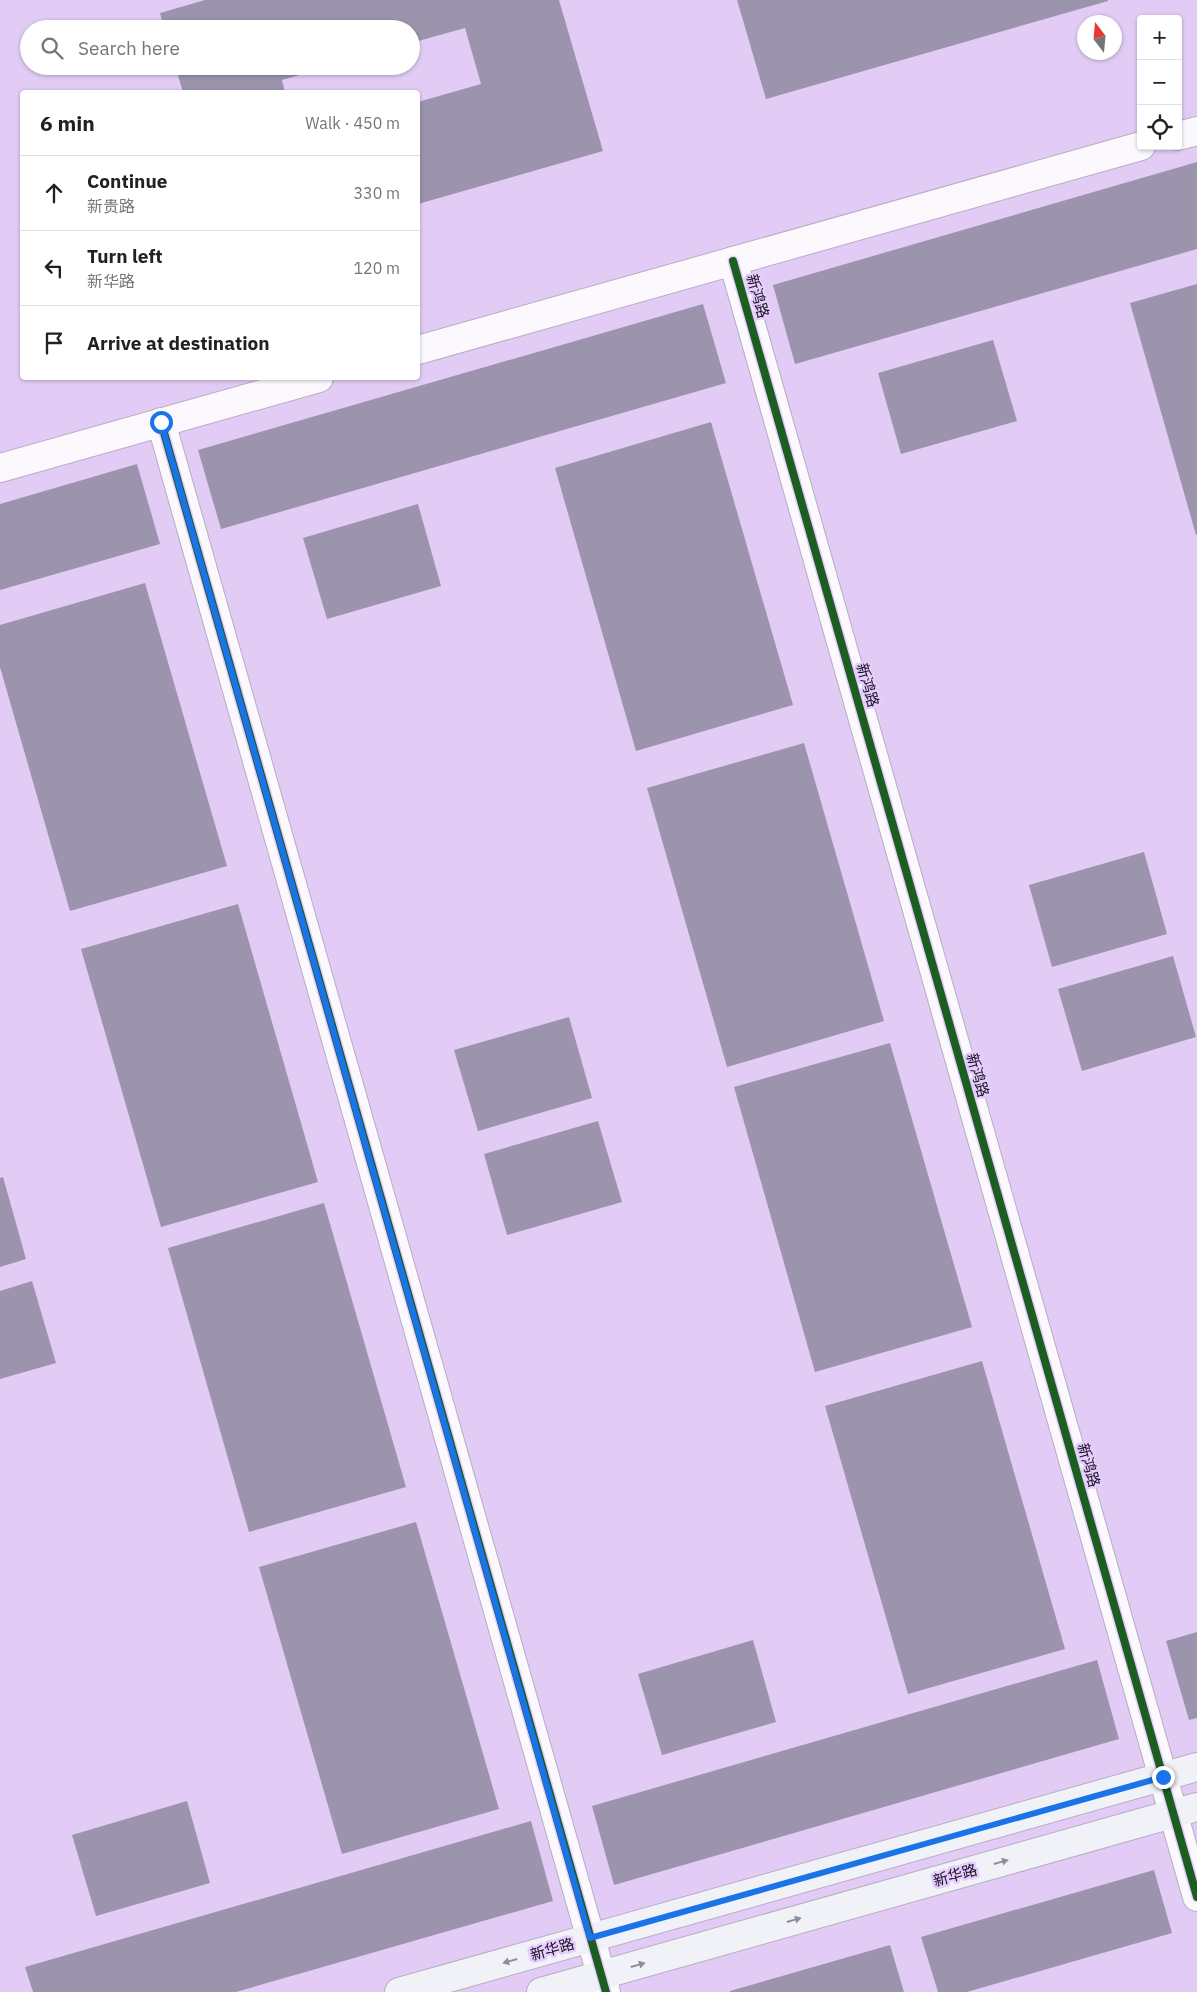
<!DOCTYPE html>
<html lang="en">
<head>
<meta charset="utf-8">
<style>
  :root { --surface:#fff; --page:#f2f2f2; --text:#202124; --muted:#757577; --line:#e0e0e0 }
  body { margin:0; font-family:"IBM Plex Sans","Noto Sans SC",sans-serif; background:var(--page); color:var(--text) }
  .controls { position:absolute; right:15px; top:15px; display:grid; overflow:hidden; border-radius:5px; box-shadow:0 1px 4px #0004 }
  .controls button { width:45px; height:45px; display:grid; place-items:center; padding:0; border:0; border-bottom:1px solid var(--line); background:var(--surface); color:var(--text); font:25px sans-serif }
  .compass { position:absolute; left:1077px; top:15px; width:45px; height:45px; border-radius:50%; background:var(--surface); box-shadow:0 1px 4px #0004; rotate:344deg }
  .stop { position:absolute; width:15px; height:15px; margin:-11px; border:4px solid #1a73e8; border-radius:50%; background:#fff }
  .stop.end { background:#1a73e8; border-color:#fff; box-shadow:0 1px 5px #0008 }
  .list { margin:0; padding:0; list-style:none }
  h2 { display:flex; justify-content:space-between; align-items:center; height:65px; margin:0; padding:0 20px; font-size:21px }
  h2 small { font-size:16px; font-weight:400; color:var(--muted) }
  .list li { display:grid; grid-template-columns:32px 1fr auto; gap:15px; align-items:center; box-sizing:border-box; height:75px; padding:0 20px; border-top:1px solid var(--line) }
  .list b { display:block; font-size:19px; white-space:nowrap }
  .list p { margin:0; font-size:16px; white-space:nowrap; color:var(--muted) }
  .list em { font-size:16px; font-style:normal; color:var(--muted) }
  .icon { flex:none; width:28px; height:28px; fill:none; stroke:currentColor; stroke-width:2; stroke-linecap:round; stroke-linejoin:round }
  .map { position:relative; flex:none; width:1197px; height:1992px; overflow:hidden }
  .search { position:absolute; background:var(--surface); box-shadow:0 1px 4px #0004; left:20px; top:20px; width:400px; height:55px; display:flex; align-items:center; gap:12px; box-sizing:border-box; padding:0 18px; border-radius:28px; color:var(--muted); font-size:19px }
  .panel { position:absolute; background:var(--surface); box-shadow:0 1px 4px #0004; left:20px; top:90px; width:400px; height:290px; border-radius:5px }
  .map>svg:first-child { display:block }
</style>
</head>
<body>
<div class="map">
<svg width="1197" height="1992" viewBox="0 0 1197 1992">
  <rect width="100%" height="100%" fill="#e5d8f2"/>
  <path fill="#e2ccf6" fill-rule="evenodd" d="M 0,0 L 1197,0 L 1197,1992 L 0,1992 ZM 1141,19 L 1178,19 L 1178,146 L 1141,146 ZM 1084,22 L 1114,22 L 1114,52 L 1084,52 ZM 29,29 L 411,29 L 411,66 L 29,66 ZM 22,92 L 418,92 L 418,378 L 22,378 Z"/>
  <g fill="#9c94ac">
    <path d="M 205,0 L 559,0 L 603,151 L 418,204 L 418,102 L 481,84 L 465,28 L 411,43 L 411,29 L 164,29 L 160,13 Z"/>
    <path d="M 737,0 L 1108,0 L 1108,1 L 766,99 Z"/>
    <path d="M 175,66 L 328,66 L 328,67 L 282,80 L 285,92 L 183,92 Z"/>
    <path d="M 1197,162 L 1197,249 L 795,364 L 773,285 Z"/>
    <path d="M 1197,284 L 1197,535 L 1196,535 L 1130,303 Z"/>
    <path d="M 703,304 L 726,383 L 221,529 L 198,450 Z"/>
    <path d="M 993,340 L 1017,421 L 901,454 L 878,373 Z"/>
    <path d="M 711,422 L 793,705 L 636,751 L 555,468 Z"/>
    <path d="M 137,464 L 160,544 L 0,590 L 0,504 Z"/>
    <path d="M 418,504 L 441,586 L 327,619 L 303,538 Z"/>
    <path d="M 145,583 L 227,866 L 70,911 L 0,667 L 0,625 Z"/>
    <path d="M 804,743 L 884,1021 L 727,1067 L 647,788 Z"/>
    <path d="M 1144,852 L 1167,934 L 1052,967 L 1029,885 Z"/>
    <path d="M 238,904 L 318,1182 L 161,1227 L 81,949 Z"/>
    <path d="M 1173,956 L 1196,1037 L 1082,1071 L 1058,989 Z"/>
    <path d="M 569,1017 L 592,1098 L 478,1131 L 454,1050 Z"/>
    <path d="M 890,1043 L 972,1327 L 815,1372 L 734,1087 Z"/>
    <path d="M 598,1121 L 622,1202 L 507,1235 L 484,1154 Z"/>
    <path d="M 3,1177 L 26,1259 L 0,1267 L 0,1178 Z"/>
    <path d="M 324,1203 L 406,1487 L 249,1532 L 168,1248 Z"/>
    <path d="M 32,1281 L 56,1363 L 0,1379 L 0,1291 Z"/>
    <path d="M 982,1361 L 1065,1649 L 908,1694 L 825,1406 Z"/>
    <path d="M 416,1522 L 499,1809 L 342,1854 L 259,1567 Z"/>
    <path d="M 1197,1632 L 1197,1718 L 1189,1720 L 1166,1641 Z"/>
    <path d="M 753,1640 L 776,1722 L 662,1755 L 638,1674 Z"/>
    <path d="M 1097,1660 L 1119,1739 L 614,1885 L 592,1806 Z"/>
    <path d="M 187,1801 L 210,1883 L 96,1916 L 72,1835 Z"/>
    <path d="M 531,1821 L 553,1901 L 236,1992 L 33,1992 L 25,1967 Z"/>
    <path d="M 1154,1870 L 1172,1933 L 967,1992 L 938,1992 L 921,1937 Z"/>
    <path d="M 890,1945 L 904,1992 L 730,1992 L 730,1991 Z"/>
  </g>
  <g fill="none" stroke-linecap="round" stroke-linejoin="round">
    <g stroke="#b7adc1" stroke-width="30">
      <g id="minor">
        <path d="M 1178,136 L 1197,131"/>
        <path d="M 733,261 L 1197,1897"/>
        <path d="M 418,350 L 1141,146"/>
        <path d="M 161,422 L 606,1992"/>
        <path d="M 0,468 L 319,378"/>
      </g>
    </g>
    <g stroke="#b7adc1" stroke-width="30">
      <g id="secondary">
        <path d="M 399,1992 L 1197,1767"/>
        <path d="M 541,1992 L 1197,1807"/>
      </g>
    </g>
    <use href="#minor" stroke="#fbf9fd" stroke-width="28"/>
    <use href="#secondary" stroke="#f0f2f8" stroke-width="28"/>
    <g stroke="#e5cdfd" stroke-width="11">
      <g id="cycleway">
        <path d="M 733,261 L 1197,1897"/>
        <path d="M 161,422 L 606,1992"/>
      </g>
    </g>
    <use href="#cycleway" stroke="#1b5e20" stroke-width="8"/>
  </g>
  <defs><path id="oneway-solid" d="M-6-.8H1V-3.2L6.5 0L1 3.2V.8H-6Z" transform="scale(1.25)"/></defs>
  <g fill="#8f8c96">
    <use href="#oneway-solid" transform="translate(1001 1862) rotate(-16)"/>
    <use href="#oneway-solid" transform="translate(794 1920) rotate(-16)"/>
    <use href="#oneway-solid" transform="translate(510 1961) rotate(164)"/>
    <use href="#oneway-solid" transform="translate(638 1965) rotate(-16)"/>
  </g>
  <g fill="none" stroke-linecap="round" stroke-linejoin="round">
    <path stroke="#1a73e8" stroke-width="6" d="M 161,422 L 590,1938 L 1163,1777"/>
  </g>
  <g text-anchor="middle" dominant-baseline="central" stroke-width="5" stroke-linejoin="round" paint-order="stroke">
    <g font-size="15" fill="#180f1f" stroke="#e5cdfd">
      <text transform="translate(758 296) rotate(74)">新鸿路</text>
      <text transform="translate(868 685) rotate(74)">新鸿路</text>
      <text transform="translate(978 1075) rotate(74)">新鸿路</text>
      <text transform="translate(1089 1465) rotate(74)">新鸿路</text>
      <text transform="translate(955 1875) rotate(-16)">新华路</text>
      <text transform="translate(552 1949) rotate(-16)">新华路</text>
    </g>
  </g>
</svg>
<div class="controls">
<button>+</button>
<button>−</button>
<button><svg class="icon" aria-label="locate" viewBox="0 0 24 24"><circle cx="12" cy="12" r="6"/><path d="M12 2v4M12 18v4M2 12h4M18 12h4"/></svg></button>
</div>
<svg class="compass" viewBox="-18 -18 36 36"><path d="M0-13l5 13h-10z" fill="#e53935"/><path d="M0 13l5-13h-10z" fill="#757577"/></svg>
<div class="stop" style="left:161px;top:422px"></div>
<div class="stop end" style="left:1163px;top:1777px"></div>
<div class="search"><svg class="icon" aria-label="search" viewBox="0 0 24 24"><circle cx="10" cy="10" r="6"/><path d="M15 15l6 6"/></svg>Search here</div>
<section class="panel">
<h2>6 min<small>Walk · 450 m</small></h2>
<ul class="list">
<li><svg class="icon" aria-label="ahead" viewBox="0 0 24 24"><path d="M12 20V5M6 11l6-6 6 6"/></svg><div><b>Continue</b><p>新贵路</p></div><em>330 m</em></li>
<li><svg class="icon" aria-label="left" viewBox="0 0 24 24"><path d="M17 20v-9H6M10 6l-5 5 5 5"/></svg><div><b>Turn left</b><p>新华路</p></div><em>120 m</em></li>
<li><svg class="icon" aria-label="arrive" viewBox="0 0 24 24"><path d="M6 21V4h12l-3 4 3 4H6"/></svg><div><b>Arrive at destination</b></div></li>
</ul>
</section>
</div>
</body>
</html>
